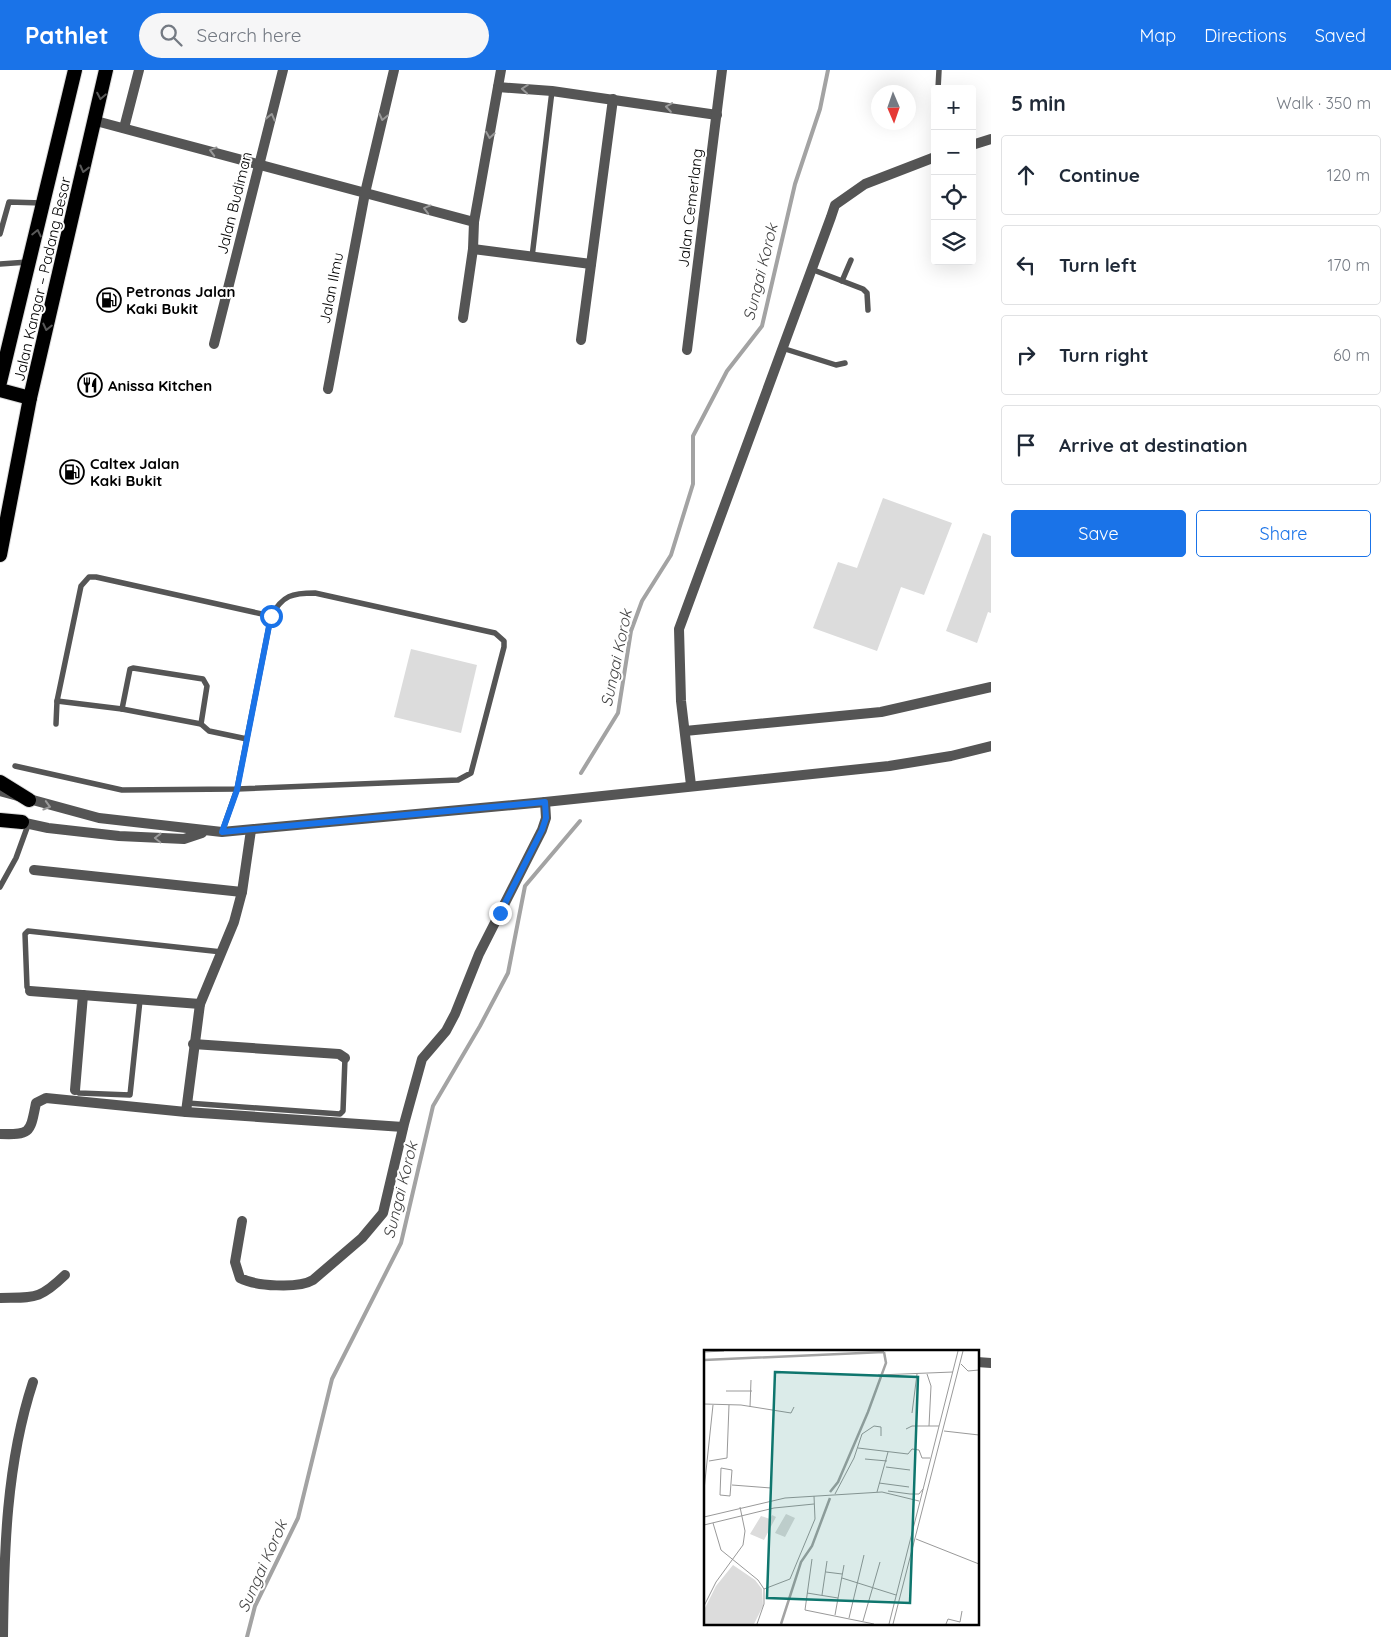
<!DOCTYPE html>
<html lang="en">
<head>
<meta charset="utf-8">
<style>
  :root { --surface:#fff; --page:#f6f6f7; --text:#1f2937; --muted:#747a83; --line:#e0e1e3; --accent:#1a73e8 }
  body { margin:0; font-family:Quicksand,sans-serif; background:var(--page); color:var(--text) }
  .controls { position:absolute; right:15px; top:15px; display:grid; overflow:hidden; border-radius:5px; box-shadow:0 5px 20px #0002 }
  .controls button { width:45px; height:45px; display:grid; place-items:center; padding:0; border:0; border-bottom:1px solid var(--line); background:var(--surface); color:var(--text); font:25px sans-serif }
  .compass { position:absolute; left:871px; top:15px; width:45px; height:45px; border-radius:50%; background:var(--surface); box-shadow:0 5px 20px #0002; rotate:178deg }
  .stop { position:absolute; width:15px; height:15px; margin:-11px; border:4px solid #1a73e8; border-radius:50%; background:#fff }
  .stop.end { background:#1a73e8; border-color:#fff; box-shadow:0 1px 5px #0008 }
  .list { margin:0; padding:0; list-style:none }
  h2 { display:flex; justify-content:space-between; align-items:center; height:65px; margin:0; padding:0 20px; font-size:21px }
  h2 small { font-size:16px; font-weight:400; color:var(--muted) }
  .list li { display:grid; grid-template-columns:32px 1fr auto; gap:15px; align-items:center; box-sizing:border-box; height:80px; margin:0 10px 10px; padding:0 10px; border:1px solid var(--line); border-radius:5px }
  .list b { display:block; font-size:19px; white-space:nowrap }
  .list em { font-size:16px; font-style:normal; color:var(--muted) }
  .actions { display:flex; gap:10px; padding:15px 20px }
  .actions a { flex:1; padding:11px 0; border:1px solid var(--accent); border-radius:5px; text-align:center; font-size:18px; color:var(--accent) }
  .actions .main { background:var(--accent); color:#fff }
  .icon { flex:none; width:28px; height:28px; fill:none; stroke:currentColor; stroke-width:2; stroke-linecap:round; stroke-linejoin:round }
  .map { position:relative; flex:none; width:991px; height:1567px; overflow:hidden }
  header { display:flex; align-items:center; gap:30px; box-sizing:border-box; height:70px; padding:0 25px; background:var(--accent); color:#fff }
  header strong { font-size:24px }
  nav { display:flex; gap:28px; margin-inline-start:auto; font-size:18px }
  .search { width:350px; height:45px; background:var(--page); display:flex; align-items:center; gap:12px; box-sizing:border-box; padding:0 18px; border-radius:28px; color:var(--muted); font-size:19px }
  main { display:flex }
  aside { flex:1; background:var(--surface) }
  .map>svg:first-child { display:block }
</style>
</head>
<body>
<header>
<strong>Pathlet</strong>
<div class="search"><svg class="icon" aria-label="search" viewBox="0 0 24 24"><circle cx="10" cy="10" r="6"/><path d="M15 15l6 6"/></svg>Search here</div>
<nav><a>Map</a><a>Directions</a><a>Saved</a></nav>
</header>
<main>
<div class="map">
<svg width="991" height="1567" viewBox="0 0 991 1567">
  <rect width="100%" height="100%" fill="#fff"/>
  <g fill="#dcdcdc">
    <path d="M 883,428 L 952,453 L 924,525 L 901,517 L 877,581 L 813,558 L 838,492 L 857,498 Z"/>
    <path d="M 983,463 L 991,466 L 991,543 L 988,542 L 977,573 L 946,561 Z"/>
    <path d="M 411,579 L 477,595 L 461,663 L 394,647 Z"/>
  </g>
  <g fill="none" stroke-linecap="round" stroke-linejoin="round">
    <g stroke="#a3a3a3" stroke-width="4">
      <path d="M 581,703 L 618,643 L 631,561 L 642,531 L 671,485 L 693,414 L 693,366 L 727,301 L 762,256 L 795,114 L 820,39 L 828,0"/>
      <path d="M 247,1567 L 255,1536 L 298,1448 L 332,1309 L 401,1173 L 433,1036 L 480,956 L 508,903 L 525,816 L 580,751"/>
    </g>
    <g stroke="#dbdbdb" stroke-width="16">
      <g id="trunk">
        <path d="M 0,312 L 75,0"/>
        <path d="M 0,320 L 30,328"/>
        <path d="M 0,485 L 30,328 L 106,0"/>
        <path d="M 0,712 L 29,730"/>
        <path d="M 0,750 L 22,752"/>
      </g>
    </g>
    <g stroke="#555" stroke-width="5.5">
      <path d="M 938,19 L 939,0"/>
      <path d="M 0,164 L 9,132 L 42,133"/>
      <path d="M 532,187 L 552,21"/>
      <path d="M 0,194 L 28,192"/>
      <path d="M 811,199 L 863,219 L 867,223 L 868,240"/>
      <path d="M 842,211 L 851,190"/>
      <path d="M 782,278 L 836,295 L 845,293"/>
      <path d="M 57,631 L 122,639 L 201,654 L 209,661 L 247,669"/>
      <path d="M 122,639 L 130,599 L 133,598 L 203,609 L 207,616 L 201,654"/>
      <path d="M 56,654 L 57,631 L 81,516 L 89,507 L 96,507 L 271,546 L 237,719 L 222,762"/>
      <path d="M 15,696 L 122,720 L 237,719 L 458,710 L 471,703 L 504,577 L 504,571 L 495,563 L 315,523 C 292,523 283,525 271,546"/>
      <path d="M 0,817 L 16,788 L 28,755"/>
      <path d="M 30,921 L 27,917 L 25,864 L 28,861 L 222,882"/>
      <path d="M 75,1020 L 79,1023 L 130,1025 L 140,930"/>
      <path d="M 187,1033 L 340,1044 L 343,1041 L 345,988"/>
    </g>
    <g stroke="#555" stroke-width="10">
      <path d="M 498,17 L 552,21 L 717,45"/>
      <path d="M 96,51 L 474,152"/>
      <path d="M 124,58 L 139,0"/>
      <path d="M 972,75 L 991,69"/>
      <path d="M 473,179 L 591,194"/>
      <path d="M 463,248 L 473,179 L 474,152 L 501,0"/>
      <path d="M 581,270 L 613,29"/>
      <path d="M 214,274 L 283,0"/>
      <path d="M 687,280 L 722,0"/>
      <path d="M 328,319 L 365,123 L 394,0"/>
      <path d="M 685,661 L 881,642 L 991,617"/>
      <path d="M 691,715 L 681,631 L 679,559 L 831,147 L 835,135 L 865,114 L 935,87"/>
      <path d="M 34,800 L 242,822"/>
      <path d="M 30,921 L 200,934"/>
      <path d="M 193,974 L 339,984 L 345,988"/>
      <path d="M 75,1020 L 83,925"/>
      <path d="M 186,1042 L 200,934 L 234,852 L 242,822 L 251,760"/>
      <path d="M 0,1064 C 31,1065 30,1063 36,1033 L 46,1028 L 186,1042 L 403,1057"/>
      <path d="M 242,1151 L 235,1192 L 240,1208 C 255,1216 298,1219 313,1210 L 362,1168 L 383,1143 L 404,1054 L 422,989 L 446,961 L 455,944 L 479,884 L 542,760 L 546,748 L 545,732"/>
      <path d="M 0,1228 C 35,1227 39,1230 65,1205"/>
      <path d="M 977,1292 L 991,1293"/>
      <path d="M 3,1567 C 4,1482 6,1394 33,1312"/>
    </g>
    <g stroke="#555" stroke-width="10">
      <path d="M 0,721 L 99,748 L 222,762 L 545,732 L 889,696 L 951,686 L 991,676"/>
      <path d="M 16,751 L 48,758 L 119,766 L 184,769 L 202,763"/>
    </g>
    <use href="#trunk" stroke="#000" stroke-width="14"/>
  </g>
  <defs><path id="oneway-chevron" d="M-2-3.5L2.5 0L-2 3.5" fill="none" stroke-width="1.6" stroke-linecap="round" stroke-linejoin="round" transform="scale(1.25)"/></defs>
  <g stroke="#999">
    <use href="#oneway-chevron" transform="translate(525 19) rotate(-175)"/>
    <use href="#oneway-chevron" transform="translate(669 37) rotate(-172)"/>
    <use href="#oneway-chevron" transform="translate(271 47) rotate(-76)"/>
    <use href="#oneway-chevron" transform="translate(383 47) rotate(103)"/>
    <use href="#oneway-chevron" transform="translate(490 65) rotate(99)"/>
    <use href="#oneway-chevron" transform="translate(213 81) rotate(-165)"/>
    <use href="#oneway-chevron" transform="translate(427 139) rotate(-165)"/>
    <use href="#oneway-chevron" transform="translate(47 736) rotate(16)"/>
    <use href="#oneway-chevron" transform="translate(158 768) rotate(-179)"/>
  </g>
  <g stroke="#595959">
    <use href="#oneway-chevron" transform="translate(101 26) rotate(101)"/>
    <use href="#oneway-chevron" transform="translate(84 99) rotate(104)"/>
    <use href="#oneway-chevron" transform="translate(37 163) rotate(-77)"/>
    <use href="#oneway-chevron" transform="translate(47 257) rotate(103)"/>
  </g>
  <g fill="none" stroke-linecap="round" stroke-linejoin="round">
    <path stroke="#1a73e8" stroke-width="6" d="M 271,546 L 237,720 L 222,762 L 545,732 L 546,748 L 542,760 L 500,843"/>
  </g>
  <defs>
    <g id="fuel-ring" transform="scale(1.25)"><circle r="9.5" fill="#fff" stroke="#000" stroke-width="1.5"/><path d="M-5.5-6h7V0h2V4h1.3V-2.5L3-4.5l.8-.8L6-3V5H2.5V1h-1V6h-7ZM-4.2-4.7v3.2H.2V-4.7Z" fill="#000"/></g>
    <g id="restaurant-ring" transform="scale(1.25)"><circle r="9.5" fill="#fff" stroke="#000" stroke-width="1.5"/><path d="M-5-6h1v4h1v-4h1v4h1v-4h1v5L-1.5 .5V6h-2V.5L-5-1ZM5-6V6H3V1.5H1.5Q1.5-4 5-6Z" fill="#000"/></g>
  </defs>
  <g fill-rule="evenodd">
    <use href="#fuel-ring" x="109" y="230"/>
    <use href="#restaurant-ring" x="90" y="315"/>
    <use href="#fuel-ring" x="72" y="402"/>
  </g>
  <g text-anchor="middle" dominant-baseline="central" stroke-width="4" stroke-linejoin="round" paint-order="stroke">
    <g font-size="15" fill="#000" stroke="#fff">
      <text transform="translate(234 133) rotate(-76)">Jalan Budiman</text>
      <text transform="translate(690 138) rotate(-83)">Jalan Cemerlang</text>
      <text transform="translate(42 209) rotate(-77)">Jalan Kangar – Padang Besar</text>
      <text transform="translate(331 218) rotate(-79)">Jalan Ilmu</text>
    </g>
    <g font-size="15" font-weight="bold" fill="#000" stroke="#fff" text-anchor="start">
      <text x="126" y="221">Petronas Jalan<tspan x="126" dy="17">Kaki Bukit</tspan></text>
      <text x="108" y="315">Anissa Kitchen</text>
      <text x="90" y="393">Caltex Jalan<tspan x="90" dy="17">Kaki Bukit</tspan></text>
    </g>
    <g font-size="16" font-style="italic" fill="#444" stroke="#fff">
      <text transform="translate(760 202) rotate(-76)">Sungai Korok</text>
      <text transform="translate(616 588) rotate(-78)">Sungai Korok</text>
      <text transform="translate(400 1120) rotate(-76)">Sungai Korok</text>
      <text transform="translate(262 1496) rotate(-66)">Sungai Korok</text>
    </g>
  </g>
  <g transform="translate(704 1280)">
    <rect width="275" height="275" fill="#fff"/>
    <path d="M 82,164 L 91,168 L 81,187 L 71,183 ZM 68,165 L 72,167 L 60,190 L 46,184 L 57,166 L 66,169 ZM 29,215 L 51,230 L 58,239 L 59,256 L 50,274 L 0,274 L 0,260 L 12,236 Z" fill="#dcdcdc"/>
    <path fill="none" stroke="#a3a3a3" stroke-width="2.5" d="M 0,10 L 180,2M 126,142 L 134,132 L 164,62 L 182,13 L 180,2M 77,274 L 97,212 L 108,196 L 126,148"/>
    <path fill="none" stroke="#999" stroke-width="1" d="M 0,2 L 20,1M 257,14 L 264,21 L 275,20M 223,24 L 227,36 L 225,76M 174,25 L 249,22M 22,41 L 48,41M 0,54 L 37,55 L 87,63 L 90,57M 46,57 L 47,30M 208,63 L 213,24M 202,79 L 208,76 L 235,76M 240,81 L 275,85M 154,98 L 204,104 L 208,99 L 215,100 L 218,108 L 226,108M 161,109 L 183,111M 5,111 L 23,108 L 25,55M 182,117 L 206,120M 17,118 L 28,120 L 26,146 L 16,145 ZM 175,133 L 205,137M 28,135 L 67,138M 0,140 L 9,55M 184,141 L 206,144M 173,142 L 184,102M 131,144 L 150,108 L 158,84 L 170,76 L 177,77 L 177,86M 206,144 L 215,144 L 219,139M 0,167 L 81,148 L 178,142 L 215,151M 9,173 L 17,200 L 54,230 L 60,239 L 60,254 L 53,274M 0,175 L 70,158 L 110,154M 212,189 L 275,214M 108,209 L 101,260 L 170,274M 122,222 L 138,224M 138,228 L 192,245M 60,239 L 86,229 L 111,169 L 110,146M 103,243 L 134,248M 118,245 L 123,211M 0,256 L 12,232 L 39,195 L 41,181 L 36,157M 131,265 L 140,215M 145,268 L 160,205M 159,271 L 176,212M 185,274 L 254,1M 189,274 L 259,1M 242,274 L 244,269 L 256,272 L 258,261"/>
    <path fill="#0f766e" fill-opacity="0.15" stroke="#0f766e" stroke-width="2.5" d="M 71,22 L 214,27 L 206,253 L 63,248 Z"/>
    <rect width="275" height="275" fill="none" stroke="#000" stroke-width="2.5"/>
  </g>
</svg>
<div class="controls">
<button>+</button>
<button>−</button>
<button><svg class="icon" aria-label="locate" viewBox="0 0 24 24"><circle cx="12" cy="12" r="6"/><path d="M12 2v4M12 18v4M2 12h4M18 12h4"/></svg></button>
<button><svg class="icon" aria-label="layers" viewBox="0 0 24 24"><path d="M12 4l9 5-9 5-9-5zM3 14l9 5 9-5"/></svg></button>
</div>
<svg class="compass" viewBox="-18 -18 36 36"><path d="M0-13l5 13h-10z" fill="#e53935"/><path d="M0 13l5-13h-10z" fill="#747a83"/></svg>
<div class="stop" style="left:271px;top:546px"></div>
<div class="stop end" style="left:500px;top:843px"></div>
</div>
<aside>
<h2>5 min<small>Walk · 350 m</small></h2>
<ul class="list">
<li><svg class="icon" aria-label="ahead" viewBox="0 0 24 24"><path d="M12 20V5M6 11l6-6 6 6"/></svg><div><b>Continue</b></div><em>120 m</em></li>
<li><svg class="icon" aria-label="left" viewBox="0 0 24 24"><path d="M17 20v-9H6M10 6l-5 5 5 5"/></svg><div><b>Turn left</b></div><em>170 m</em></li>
<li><svg class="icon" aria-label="right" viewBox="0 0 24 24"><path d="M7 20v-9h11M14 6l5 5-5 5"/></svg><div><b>Turn right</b></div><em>60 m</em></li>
<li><svg class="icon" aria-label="arrive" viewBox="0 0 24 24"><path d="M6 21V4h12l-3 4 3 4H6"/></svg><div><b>Arrive at destination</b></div></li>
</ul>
<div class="actions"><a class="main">Save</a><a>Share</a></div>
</aside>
</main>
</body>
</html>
